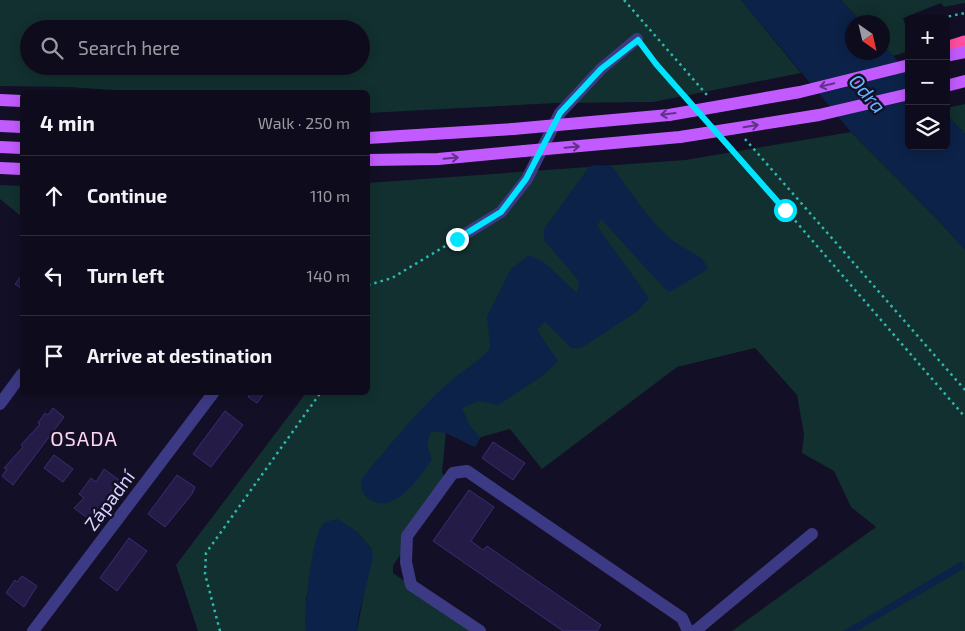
<!DOCTYPE html>
<html lang="en">
<head>
<meta charset="utf-8">
<style>
  :root { --surface:#0e0b1c; --page:#1c1929; --text:#f1f3f6; --muted:#9b9ba3; --line:#2e2b3b }
  body { margin:0; font-family:"Exo 2",sans-serif; background:var(--page); color:var(--text) }
  .controls { position:absolute; right:15px; top:15px; display:grid; overflow:hidden; border-radius:8px; box-shadow:0 2px 12px #0003 }
  .controls button { width:45px; height:45px; display:grid; place-items:center; padding:0; border:0; border-bottom:1px solid var(--line); background:var(--surface); color:var(--text); font:25px sans-serif }
  .compass { position:absolute; left:845px; top:15px; width:45px; height:45px; border-radius:50%; background:var(--surface); box-shadow:0 2px 12px #0003; rotate:146deg }
  .stop { position:absolute; width:15px; height:15px; margin:-11px; border:4px solid #00e5ff; border-radius:50%; background:#fff }
  .stop.end { background:#00e5ff; border-color:#fff; box-shadow:0 1px 5px #0008 }
  .list { margin:0; padding:0; list-style:none }
  h2 { display:flex; justify-content:space-between; align-items:center; height:65px; margin:0; padding:0 20px; font-size:21px }
  h2 small { font-size:16px; font-weight:400; color:var(--muted) }
  .list li { display:grid; grid-template-columns:32px 1fr auto; gap:15px; align-items:center; box-sizing:border-box; height:80px; padding:0 20px; border-top:1px solid var(--line) }
  .list b { display:block; font-size:19px; white-space:nowrap }
  .list em { font-size:16px; font-style:normal; color:var(--muted) }
  .icon { flex:none; width:28px; height:28px; fill:none; stroke:currentColor; stroke-width:2; stroke-linecap:round; stroke-linejoin:round }
  .map { position:relative; flex:none; width:965px; height:631px; overflow:hidden }
  .search { position:absolute; background:var(--surface); box-shadow:0 2px 12px #0003; left:20px; top:20px; width:350px; height:55px; display:flex; align-items:center; gap:12px; box-sizing:border-box; padding:0 18px; border-radius:28px; color:var(--muted); font-size:19px }
  .panel { position:absolute; background:var(--surface); box-shadow:0 2px 12px #0003; left:20px; top:90px; width:350px; height:305px; border-radius:8px }
  .map>svg:first-child { display:block }
</style>
</head>
<body>
<div class="map">
<svg width="965" height="631" viewBox="0 0 965 631">
  <rect width="100%" height="100%" fill="#130f26"/>
  <g fill="#12302f" fill-rule="evenodd">
    <path d="M 0,0 L 741,0 L 801,73 L 653,102 L 556,103 L 368,113 L 368,92 L 146,92 L 67,87 L 0,86 ZM 29,29 L 361,29 L 361,66 L 29,66 Z"/>
    <path d="M 841,0 L 965,0 L 965,3 L 944,7 L 941,3 L 903,18 L 909,36 L 909,51 L 893,56 L 883,45 L 882,22 L 861,22 Z"/>
    <path d="M 965,104 L 965,134 L 946,114 L 946,108 Z"/>
    <path d="M 851,132 L 941,223 L 965,250 L 965,631 L 732,631 L 876,527 L 851,507 L 834,471 L 802,453 L 804,434 L 797,395 L 755,348 L 677,367 L 542,469 L 510,429 L 481,437 L 475,447 L 446,433 L 442,472 L 446,483 L 393,566 L 393,573 L 475,631 L 357,631 L 372,549 L 356,531 L 306,597 L 306,631 L 198,631 L 176,565 L 306,393 L 368,392 L 368,183 L 685,160 Z"/>
    <path d="M 0,185 L 22,186 L 22,217 L 0,199 Z"/>
  </g>
  <g fill="#0c2248">
    <path d="M 741,0 L 841,0 L 861,22 L 852,22 L 852,52 L 882,52 L 883,45 L 909,73 L 909,146 L 946,146 L 946,114 L 965,134 L 965,250 L 941,223 L 851,132 Z"/>
    <path d="M 593,165 L 612,166 C 631,192 650,223 676,243 C 687,251 704,255 708,269 L 670,292 L 666,290 L 601,219 L 597,226 L 649,298 L 638,311 L 581,348 L 571,348 L 545,322 L 537,330 L 558,361 L 544,375 L 498,405 L 478,401 L 462,408 L 470,426 L 480,437 L 475,447 L 446,433 L 431,431 L 427,445 L 432,460 C 418,478 395,516 369,499 C 364,495 360,489 361,483 C 364,472 377,460 384,452 C 405,427 427,401 452,380 C 464,370 477,362 488,351 L 490,347 L 487,316 L 511,269 L 529,255 L 545,263 L 577,293 L 579,281 L 544,240 L 544,229 L 589,167 Z"/>
    <path d="M 338,519 L 356,531 L 372,549 L 373,558 L 359,614 L 357,631 L 306,631 C 303,615 312,535 323,524 C 326,521 334,520 338,519 Z"/>
    <path d="M 962,561 L 965,568 L 857,631 L 843,631 Z"/>
  </g>
  <g fill="#241b47" stroke="#3b2d73">
    <path d="M 22,275 L 22,289 L 15,284 Z"/>
    <path d="M 248,392 L 265,392 L 257,403 L 248,397 L 250,394 Z"/>
    <path d="M 53,408 L 64,417 L 13,485 L 2,476 L 7,469 L 4,468 L 23,447 L 21,445 L 40,424 L 38,423 L 45,413 L 48,415 Z"/>
    <path d="M 225,411 L 243,425 L 211,467 L 193,454 Z"/>
    <path d="M 493,442 L 525,463 L 513,480 L 482,458 Z"/>
    <path d="M 54,455 L 73,469 L 63,482 L 44,468 Z"/>
    <path d="M 104,469 L 119,480 L 90,520 L 74,508 L 84,498 L 79,494 L 91,478 L 96,482 Z"/>
    <path d="M 177,475 L 195,487 L 192,494 L 165,527 L 148,514 Z"/>
    <path d="M 469,490 L 494,507 L 471,541 L 483,550 L 487,546 L 601,625 L 597,631 L 563,631 L 433,541 Z"/>
    <path d="M 129,538 L 147,551 L 117,591 L 100,578 Z"/>
    <path d="M 22,576 L 37,586 L 24,607 L 6,593 L 15,580 L 17,582 Z"/>
  </g>
  <g fill="none" stroke-linecap="round" stroke-linejoin="round">
    <g stroke="#2fb8b0" stroke-width="2.5" stroke-dasharray="2.5 4" stroke-linecap="butt">
      <path d="M 624,0 L 707,95"/>
      <path d="M 936,19 L 965,13"/>
      <path d="M 644,48 L 688,99"/>
      <path d="M 745,139 L 965,390"/>
      <path d="M 727,142 L 965,417"/>
      <path d="M 368,285 L 392,278 L 447,245"/>
      <path d="M 220,631 L 205,574 L 206,553 L 321,392"/>
    </g>
    <g stroke="#3d3a85" stroke-width="12">
      <path d="M 457,239 L 501,212 L 527,179 L 560,113 L 601,69 L 637,39"/>
      <path d="M 0,404 L 22,374"/>
      <path d="M 33,631 L 214,392"/>
      <path d="M 480,631 L 411,585 L 406,562 L 407,536 L 453,473 L 467,471 L 682,618 L 688,631"/>
      <path d="M 695,631 L 812,534"/>
    </g>
    <g stroke="#c25bff" stroke-width="12">
      <path d="M 946,86 L 965,81"/>
      <path d="M 0,100 L 22,101"/>
      <path d="M 0,126 L 22,127"/>
      <path d="M 368,138 L 513,129"/>
      <path d="M 0,147 L 22,148"/>
      <path d="M 368,160 L 438,159 L 524,151"/>
      <path d="M 0,168 L 22,169"/>
    </g>
    <path stroke="#ff4fa3" stroke-width="15" d="M 946,49 L 965,43"/>
    <g stroke="#c25bff" stroke-width="12">
      <path d="M 946,56 L 965,52"/>
      <path d="M 513,129 L 669,115 L 800,92 L 909,65"/>
      <path d="M 524,151 L 680,137 L 819,115 L 909,94"/>
    </g>
  </g>
  <defs><path id="oneway-shaft" d="M-6 0H5M1.5-3L5.5 0L1.5 3" fill="none" stroke-width="1.6" stroke-linecap="round" stroke-linejoin="round" transform="scale(1.25)"/></defs>
  <g stroke="#623188">
    <use href="#oneway-shaft" transform="translate(827 85) rotate(166)"/>
    <use href="#oneway-shaft" transform="translate(668 114) rotate(173)"/>
    <use href="#oneway-shaft" transform="translate(751 126) rotate(-9)"/>
    <use href="#oneway-shaft" transform="translate(572 147) rotate(-5)"/>
    <use href="#oneway-shaft" transform="translate(451 158) rotate(-5)"/>
  </g>
  <g fill="none" stroke-linecap="round" stroke-linejoin="round">
    <path stroke="#00e5ff" stroke-width="6" d="M 457,239 L 501,212 L 526,179 L 560,113 L 601,69 L 638,40 L 656,64 L 785,210"/>
  </g>
  <g text-anchor="middle" dominant-baseline="central" stroke-width="5" stroke-linejoin="round" paint-order="stroke">
    <g font-size="19" fill="#d9d4ff" stroke="#130f26">
      <text transform="translate(109 500) rotate(-53)">Západní</text>
    </g>
    <g font-size="20" font-style="italic" fill="#62b6ff" stroke="#130f26">
      <text transform="translate(868 93) rotate(49)">Odra</text>
    </g>
    <g font-size="20" letter-spacing="1" fill="#ffd6f0" stroke="#130f26">
      <text x="84" y="438">OSADA</text>
    </g>
  </g>
</svg>
<div class="controls">
<button>+</button>
<button>−</button>
<button><svg class="icon" aria-label="layers" viewBox="0 0 24 24"><path d="M12 4l9 5-9 5-9-5zM3 14l9 5 9-5"/></svg></button>
</div>
<svg class="compass" viewBox="-18 -18 36 36"><path d="M0-13l5 13h-10z" fill="#e53935"/><path d="M0 13l5-13h-10z" fill="#9b9ba3"/></svg>
<div class="stop" style="left:785px;top:210px"></div>
<div class="stop end" style="left:457px;top:239px"></div>
<div class="search"><svg class="icon" aria-label="search" viewBox="0 0 24 24"><circle cx="10" cy="10" r="6"/><path d="M15 15l6 6"/></svg>Search here</div>
<section class="panel">
<h2>4 min<small>Walk · 250 m</small></h2>
<ul class="list">
<li><svg class="icon" aria-label="ahead" viewBox="0 0 24 24"><path d="M12 20V5M6 11l6-6 6 6"/></svg><div><b>Continue</b></div><em>110 m</em></li>
<li><svg class="icon" aria-label="left" viewBox="0 0 24 24"><path d="M17 20v-9H6M10 6l-5 5 5 5"/></svg><div><b>Turn left</b></div><em>140 m</em></li>
<li><svg class="icon" aria-label="arrive" viewBox="0 0 24 24"><path d="M6 21V4h12l-3 4 3 4H6"/></svg><div><b>Arrive at destination</b></div></li>
</ul>
</section>
</div>
</body>
</html>
